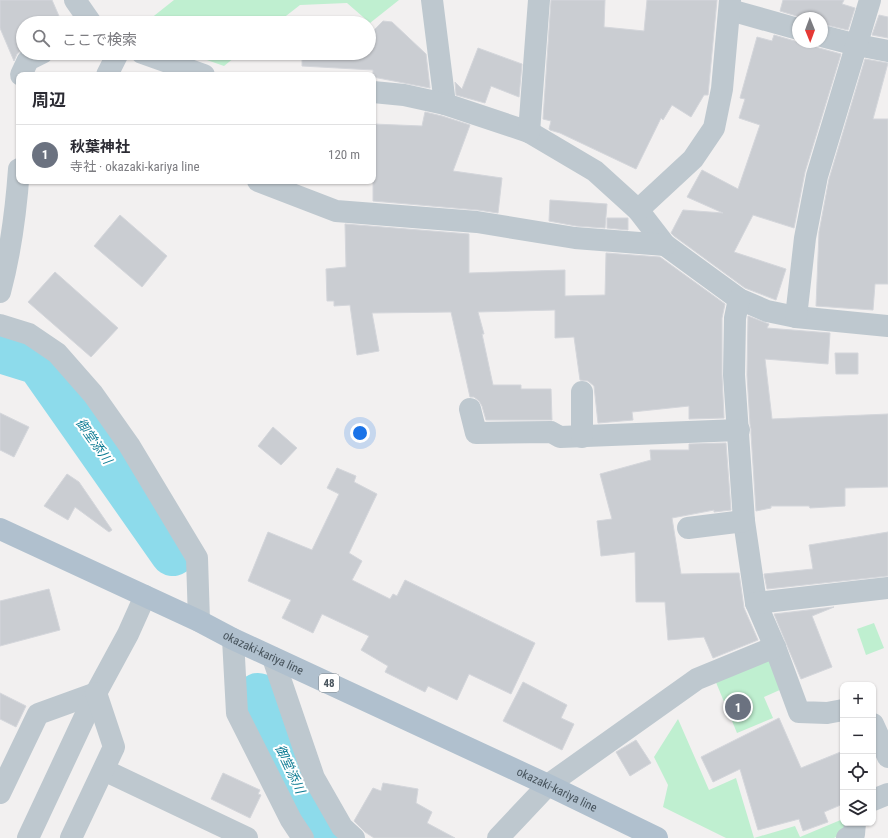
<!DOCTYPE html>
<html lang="ja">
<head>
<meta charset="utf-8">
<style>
  :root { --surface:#fff; --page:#f2f2f3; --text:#2b2b33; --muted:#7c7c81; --line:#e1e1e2; --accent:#7c3aed }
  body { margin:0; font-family:"Roboto Condensed","Noto Sans JP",sans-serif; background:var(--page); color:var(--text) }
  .controls { position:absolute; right:12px; bottom:12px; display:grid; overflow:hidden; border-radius:8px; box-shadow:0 1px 3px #0004 }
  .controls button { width:36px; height:36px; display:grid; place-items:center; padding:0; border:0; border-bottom:1px solid var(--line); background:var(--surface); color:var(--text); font:20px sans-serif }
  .compass { position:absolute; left:792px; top:12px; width:36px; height:36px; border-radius:50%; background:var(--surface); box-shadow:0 1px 3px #0004; rotate:179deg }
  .you { position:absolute; left:360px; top:433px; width:14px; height:14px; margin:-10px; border:3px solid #fff; border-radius:50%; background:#1a73e8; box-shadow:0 0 0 6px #1a73e833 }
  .badge { display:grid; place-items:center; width:26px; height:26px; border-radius:50%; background:var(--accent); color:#fff; font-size:13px; font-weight:700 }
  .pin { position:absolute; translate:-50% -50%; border:2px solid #fff; box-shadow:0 1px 4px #0006 }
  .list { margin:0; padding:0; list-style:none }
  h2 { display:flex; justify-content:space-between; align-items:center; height:52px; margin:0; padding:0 16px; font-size:17px }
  h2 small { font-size:13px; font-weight:400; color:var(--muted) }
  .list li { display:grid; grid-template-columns:26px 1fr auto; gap:12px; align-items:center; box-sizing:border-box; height:60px; padding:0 16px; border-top:1px solid var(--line) }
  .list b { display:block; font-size:15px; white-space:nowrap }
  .list p { margin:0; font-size:13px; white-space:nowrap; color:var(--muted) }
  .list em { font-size:13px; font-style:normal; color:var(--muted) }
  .icon { flex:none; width:22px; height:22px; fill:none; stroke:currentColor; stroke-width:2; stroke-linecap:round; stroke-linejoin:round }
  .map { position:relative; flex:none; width:888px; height:838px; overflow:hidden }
  .search { position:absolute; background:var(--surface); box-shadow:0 1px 3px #0004; left:16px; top:16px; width:360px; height:44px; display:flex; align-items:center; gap:10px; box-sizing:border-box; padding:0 14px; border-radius:22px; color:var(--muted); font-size:15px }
  .panel { position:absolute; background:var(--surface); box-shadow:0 1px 3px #0004; left:16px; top:72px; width:360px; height:112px; border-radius:8px }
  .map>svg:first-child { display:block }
</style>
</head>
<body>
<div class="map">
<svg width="888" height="838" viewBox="0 0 888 838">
  <rect width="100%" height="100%" fill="#f2f0f0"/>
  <g fill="#bfefd0">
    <path d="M 174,0 L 399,0 L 370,23 L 347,3 L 300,5 L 277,23 L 145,23 Z"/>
    <path d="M 187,53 L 240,53 L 224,66 Z"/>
    <path d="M 874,623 L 884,648 L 866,655 L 857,629 Z"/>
    <path d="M 768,657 L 782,689 L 764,697 L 773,718 L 737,733 L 715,680 Z"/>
    <path d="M 678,719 L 709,790 L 736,778 L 754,838 L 795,826 L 800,837 L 843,819 L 843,823 L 849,823 L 848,831 L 834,838 L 726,838 L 663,807 L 668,785 L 654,757 Z"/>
  </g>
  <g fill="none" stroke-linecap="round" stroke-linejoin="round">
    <g stroke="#8ddbeb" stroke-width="46">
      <path d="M 0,350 L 39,362 L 173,553"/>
      <path d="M 258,696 L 300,793 L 330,838"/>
    </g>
  </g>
  <g fill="#cacdd2" stroke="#d4d6db">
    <path d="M 0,0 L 52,0 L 62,23 L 23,23 L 23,49 L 17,54 L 14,61 L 0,28 Z"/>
    <path d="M 551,0 L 605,0 L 604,27 L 644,31 L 647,0 L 717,0 L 708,95 L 704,95 L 691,117 L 672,105 L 663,120 L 661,118 L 636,169 L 560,133 L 550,130 L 549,129 L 551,121 L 543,119 Z"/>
    <path d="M 783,0 L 844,0 L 842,4 L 855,8 L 848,30 L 822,24 L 822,18 L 803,18 L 780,11 Z"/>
    <path d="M 879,15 L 888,17 L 888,38 L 872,35 Z"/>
    <path d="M 304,18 L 348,20 L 348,23 L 304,23 Z"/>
    <path d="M 383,21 L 392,22 L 426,54 L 430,88 L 373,77 L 373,70 L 302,66 L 302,53 L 347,53 L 347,57 L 351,53 L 369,53 L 369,35 Z"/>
    <path d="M 774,35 L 798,42 L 811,42 L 814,45 L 819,48 L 841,54 L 805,172 L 794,228 L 753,215 L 734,252 L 786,269 L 776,300 L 745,288 L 674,236 L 671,233 L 683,210 L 723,213 L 687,197 L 702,170 L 738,189 L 760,125 L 739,118 L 745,99 L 740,98 L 757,37 L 772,41 Z"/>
    <path d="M 478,48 L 522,64 L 519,97 L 491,86 L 485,103 L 456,95 L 455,82 L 462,89 Z"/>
    <path d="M 865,59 L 888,63 L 873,119 L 888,119 L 888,284 L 875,284 L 873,310 L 816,306 L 819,232 L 829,179 Z"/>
    <path d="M 425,112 L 442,116 L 470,125 L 453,171 L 502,178 L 498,213 L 478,210 L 373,201 L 373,124 L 422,126 Z"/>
    <path d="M 550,200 L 607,204 L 605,228 L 576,226 L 549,221 Z"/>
    <path d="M 120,215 L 167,256 L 142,287 L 94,246 Z"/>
    <path d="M 607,218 L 628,218 L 628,230 L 607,228 Z"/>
    <path d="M 345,224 L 469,234 L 469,273 L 565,270 L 565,296 L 605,295 L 606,253 L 660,257 L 725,304 L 722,318 L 722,375 L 724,418 L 689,419 L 689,406 L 632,412 L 633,420 L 598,423 L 594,386 L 588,381 L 580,380 L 574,337 L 555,338 L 555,310 L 478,312 L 484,334 L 482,334 L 493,385 L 521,385 L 521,389 L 551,389 L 552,420 L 486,420 L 482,406 L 479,401 L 474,397 L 470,397 L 451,312 L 372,313 L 379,351 L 357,355 L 350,305 L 334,306 L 334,301 L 327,301 L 326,269 L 346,267 Z"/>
    <path d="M 55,272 L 118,328 L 91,357 L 28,302 Z"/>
    <path d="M 748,316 L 769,324 L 767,328 L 830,333 L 828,364 L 765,359 L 772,419 L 888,414 L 888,487 L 845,488 L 845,506 L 810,508 L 809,506 L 771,506 L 771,508 L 756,511 L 751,434 L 751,429 L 750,424 L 747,375 Z"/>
    <path d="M 835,353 L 858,353 L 858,374 L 836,374 Z"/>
    <path d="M 0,413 L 29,427 L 14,457 L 0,450 Z"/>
    <path d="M 273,427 L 297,448 L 281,465 L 258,446 Z"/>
    <path d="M 726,443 L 731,510 L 714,512 L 714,510 L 672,518 L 681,574 L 739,573 L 744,608 L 758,640 L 713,658 L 704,637 L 668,640 L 665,602 L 636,602 L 635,552 L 601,556 L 597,521 L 612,519 L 600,474 L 651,460 L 650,450 L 689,450 L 689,444 Z"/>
    <path d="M 337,468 L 356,476 L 354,482 L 377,494 L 349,553 L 362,561 L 352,580 L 390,599 L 393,594 L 397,596 L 405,580 L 535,643 L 511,694 L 469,674 L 457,700 L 428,686 L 425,692 L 385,672 L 388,666 L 361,650 L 369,636 L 322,614 L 313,633 L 282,618 L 291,600 L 248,581 L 268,532 L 312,550 L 339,494 L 327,488 Z"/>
    <path d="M 67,474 L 79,482 L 112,530 L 109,532 L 75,507 L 68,520 L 44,506 Z"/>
    <path d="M 888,532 L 888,576 L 767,589 L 764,574 L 813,569 L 809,545 Z"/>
    <path d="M 49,589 L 60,630 L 0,646 L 0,601 Z"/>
    <path d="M 834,607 L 812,616 L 832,667 L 801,679 L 774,614 Z"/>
    <path d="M 523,682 L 567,705 L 561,718 L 574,724 L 562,750 L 503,721 Z"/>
    <path d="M 0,693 L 26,706 L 16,727 L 0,719 Z"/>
    <path d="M 779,718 L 801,768 L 843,751 L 843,804 L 824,812 L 828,822 L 803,831 L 799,819 L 758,830 L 740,769 L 713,782 L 701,757 Z"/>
    <path d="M 636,740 L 651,763 L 630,776 L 616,752 Z"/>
    <path d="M 223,773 L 260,790 L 258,794 L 261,795 L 250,818 L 211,799 Z"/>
    <path d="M 383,783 L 418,789 L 416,803 L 432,812 L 427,823 L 455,838 L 374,838 L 365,832 L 354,821 L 373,788 L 381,791 Z"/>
  </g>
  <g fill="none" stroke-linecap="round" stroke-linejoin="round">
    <g stroke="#bec8cf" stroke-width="22">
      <path d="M 75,0 L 91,23"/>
      <path d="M 432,0 L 445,104"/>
      <path d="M 730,10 L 798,29"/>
      <path d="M 822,36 L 857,45 L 888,51"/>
      <path d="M 142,53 L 204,75"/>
      <path d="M 21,75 L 28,60 L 42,53"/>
      <path d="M 107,75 L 118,53"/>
      <path d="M 373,92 L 404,95 L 445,104 L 529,132 L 595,171 L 638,210 L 665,245 L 739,299 L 767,311 L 796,317 L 888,326"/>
      <path d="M 529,132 L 539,0"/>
      <path d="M 258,181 L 336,211 L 477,222 L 575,238 L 665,245"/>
      <path d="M 638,210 L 693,159 L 714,128 L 722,89 L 730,0"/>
      <path d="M 0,292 C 11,251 16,211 19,169"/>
      <path d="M 739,299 L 735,318 L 734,375 L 744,521 L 756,603 L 775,647 L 799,712 L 827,713 L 843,710"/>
      <path d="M 796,317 L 805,238 L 817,176 L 870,0"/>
      <path d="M 0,325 L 29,334 L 57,353 L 93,394 L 129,445 L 197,558 L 199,621"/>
      <path d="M 470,409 L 476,433 L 551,432 L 560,437 L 739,430"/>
      <path d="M 582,437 L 582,392"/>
      <path d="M 688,528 L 744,521"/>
      <path d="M 756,603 L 888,588"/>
      <path d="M 233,639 L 237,713 L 291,820 L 303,838"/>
      <path d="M 273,658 L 314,778 L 342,827 L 354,838"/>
      <path d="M 873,724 L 888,757"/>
      <path d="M 104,770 L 247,838"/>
      <path d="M 0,793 L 38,714 L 96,693"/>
      <path d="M 873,800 L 888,794"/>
      <path d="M 28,838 L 96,693 L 128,634 L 145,596"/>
      <path d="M 71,838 L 114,747 L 96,693"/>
      <path d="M 498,838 L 548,785 L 697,679 L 775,647"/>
      <path d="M 847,838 L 854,834 L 855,823"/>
    </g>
    <path stroke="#b0c0ce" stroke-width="22" id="s1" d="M 0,529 L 199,621 L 233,639 L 548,785 L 657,838"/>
  </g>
  <g text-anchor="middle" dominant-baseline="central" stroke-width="4" stroke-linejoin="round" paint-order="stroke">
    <rect fill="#fff" stroke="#7f878e" stroke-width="1" x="319" y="674" width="20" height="18" rx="3"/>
    <g font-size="11" font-weight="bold" fill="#48545d">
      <text x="329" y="683">48</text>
    </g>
    <g font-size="12" fill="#48545d" stroke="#fff">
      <text stroke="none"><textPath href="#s1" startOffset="291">okazaki-kariya line</textPath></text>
      <text stroke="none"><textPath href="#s1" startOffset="615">okazaki-kariya line</textPath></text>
    </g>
    <g font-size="13" font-style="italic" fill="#0e7c94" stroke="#fff">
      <text transform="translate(94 441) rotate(55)">御堂添川</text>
      <text transform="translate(290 769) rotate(65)">御堂添川</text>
    </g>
  </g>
</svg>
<div class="controls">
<button>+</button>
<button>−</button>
<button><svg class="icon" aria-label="locate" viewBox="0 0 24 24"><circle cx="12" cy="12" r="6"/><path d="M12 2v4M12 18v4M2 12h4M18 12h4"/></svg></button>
<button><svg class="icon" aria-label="layers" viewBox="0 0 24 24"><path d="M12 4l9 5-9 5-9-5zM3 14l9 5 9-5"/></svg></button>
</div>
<svg class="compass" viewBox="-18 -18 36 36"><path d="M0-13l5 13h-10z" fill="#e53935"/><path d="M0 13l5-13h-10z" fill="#7c7c81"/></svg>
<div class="you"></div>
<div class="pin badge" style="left:738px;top:707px;background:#6b7280">1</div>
<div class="search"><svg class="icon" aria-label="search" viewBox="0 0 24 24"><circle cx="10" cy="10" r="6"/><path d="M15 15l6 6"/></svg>ここで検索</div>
<section class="panel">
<h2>周辺<small></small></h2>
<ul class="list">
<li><span class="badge" style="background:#6b7280">1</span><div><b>秋葉神社</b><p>寺社 · okazaki-kariya line</p></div><em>120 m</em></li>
</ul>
</section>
</div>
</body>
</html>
